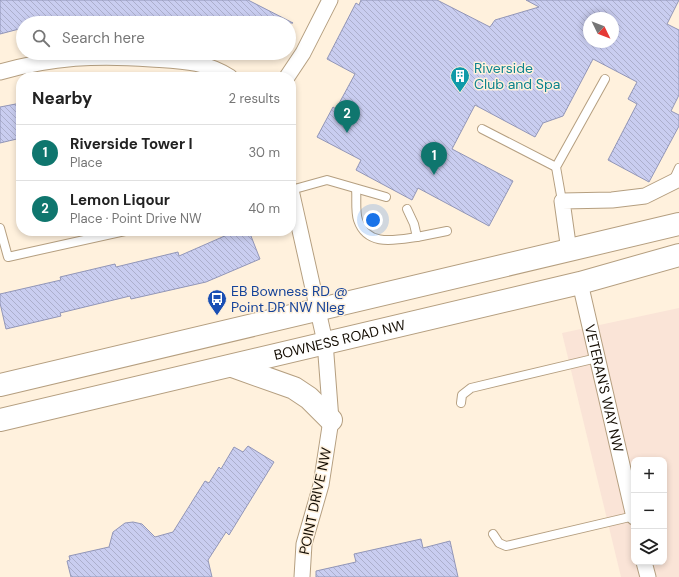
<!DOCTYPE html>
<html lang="en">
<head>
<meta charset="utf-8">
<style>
  :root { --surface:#fff; --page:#f6f6f6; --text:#222; --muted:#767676; --line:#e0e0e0; --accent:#0f766e }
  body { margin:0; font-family:"DM Sans",sans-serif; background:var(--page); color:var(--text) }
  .controls { position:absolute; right:12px; bottom:12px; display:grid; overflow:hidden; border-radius:8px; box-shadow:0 2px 6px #0003 }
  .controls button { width:36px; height:36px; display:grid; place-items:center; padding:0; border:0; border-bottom:1px solid var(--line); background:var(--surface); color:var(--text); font:20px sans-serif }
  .compass { position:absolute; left:583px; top:12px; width:36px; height:36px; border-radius:50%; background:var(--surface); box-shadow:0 2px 6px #0003; rotate:133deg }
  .you { position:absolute; left:373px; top:220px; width:14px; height:14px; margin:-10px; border:3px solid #fff; border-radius:50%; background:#1a73e8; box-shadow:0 0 0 6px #1a73e833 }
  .badge { display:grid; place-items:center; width:26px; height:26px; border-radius:50%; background:var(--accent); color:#fff; font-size:13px; font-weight:700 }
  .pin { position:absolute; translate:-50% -33px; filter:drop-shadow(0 1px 2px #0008) }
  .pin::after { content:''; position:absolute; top:21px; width:14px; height:12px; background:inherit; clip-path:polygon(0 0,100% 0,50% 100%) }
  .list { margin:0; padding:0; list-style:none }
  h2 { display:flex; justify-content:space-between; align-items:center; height:52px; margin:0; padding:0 16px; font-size:17px }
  h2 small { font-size:13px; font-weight:400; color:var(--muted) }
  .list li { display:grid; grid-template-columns:26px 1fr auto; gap:12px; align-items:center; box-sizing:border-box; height:56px; padding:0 16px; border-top:1px solid var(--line) }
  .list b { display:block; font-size:15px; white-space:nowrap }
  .list p { margin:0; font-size:13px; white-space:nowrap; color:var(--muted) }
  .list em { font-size:13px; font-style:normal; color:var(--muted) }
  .icon { flex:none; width:22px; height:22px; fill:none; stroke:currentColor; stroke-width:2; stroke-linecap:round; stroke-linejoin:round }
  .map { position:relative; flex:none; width:679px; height:577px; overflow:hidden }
  .search { position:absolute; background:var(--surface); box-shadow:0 2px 6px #0003; left:16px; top:16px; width:280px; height:44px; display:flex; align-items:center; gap:10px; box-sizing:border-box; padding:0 14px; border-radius:22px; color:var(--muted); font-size:15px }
  .panel { position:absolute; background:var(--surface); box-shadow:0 2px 6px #0003; left:16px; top:72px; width:280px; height:164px; border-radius:16px }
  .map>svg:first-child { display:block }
</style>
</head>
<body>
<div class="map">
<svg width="679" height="577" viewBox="0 0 679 577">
  <defs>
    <pattern id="building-back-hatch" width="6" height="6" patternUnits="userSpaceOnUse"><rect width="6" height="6" fill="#c9cdf0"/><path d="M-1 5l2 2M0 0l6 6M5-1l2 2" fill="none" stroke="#acafcc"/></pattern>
  </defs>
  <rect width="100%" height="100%" fill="#fff1dd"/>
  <path fill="#fae4d7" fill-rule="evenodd" d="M 679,308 L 679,577 L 621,577 L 562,333 ZM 634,460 L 664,460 L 664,562 L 634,562 Z"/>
  <g fill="url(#building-back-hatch)" stroke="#9296b7" fill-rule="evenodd">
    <path d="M 0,0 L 248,0 L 293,23 L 23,23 L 23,28 L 0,34 Z"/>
    <path d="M 361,0 L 437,0 L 490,27 L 495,20 L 539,7 L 526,0 L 679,0 L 667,24 L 679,30 L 679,95 L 671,111 L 679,115 L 679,126 L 649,182 L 608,160 L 637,104 L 628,99 L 637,82 L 593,59 L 563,116 L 543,123 L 535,137 L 475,105 L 452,149 L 513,181 L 489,226 L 418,188 L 412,200 L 356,170 L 361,160 L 317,137 L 333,107 L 336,109 L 355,74 L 327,59 L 356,3 L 359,5 ZM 589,18 L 613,18 L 613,42 L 589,42 Z"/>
    <path d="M 21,103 L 21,138 L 0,143 L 0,107 Z"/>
    <path d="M 236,231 L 249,231 L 260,259 L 206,282 L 131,299 L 130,296 L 60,313 L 61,316 L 6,329 L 0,303 L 0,294 L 61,280 L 60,277 L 115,264 L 116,267 L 178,252 L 179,256 Z"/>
    <path d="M 248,446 L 274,462 L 229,535 L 226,532 L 208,560 L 212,577 L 71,577 L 67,561 L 70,560 L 69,556 L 109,547 L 113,532 L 125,523 L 133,522 L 142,524 L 155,537 L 173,532 L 205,481 L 209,483 L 219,467 L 221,469 L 234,447 L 243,452 Z"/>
    <path d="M 421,539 L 423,548 L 450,541 L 458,577 L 316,577 L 316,571 L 356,562 L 354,554 Z"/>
  </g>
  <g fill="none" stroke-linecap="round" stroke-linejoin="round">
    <g stroke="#b59f80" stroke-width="10">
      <g id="lane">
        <path d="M 482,129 L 556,167"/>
        <path d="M 673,181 L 679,168"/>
        <path d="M 356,189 C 357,198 355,211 358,220 C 367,247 395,240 417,237"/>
        <path d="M 291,190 L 327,180 L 386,197"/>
        <path d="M 562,201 L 556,167 L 605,79"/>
        <path d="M 407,209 L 414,224 L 417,237 L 447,231"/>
        <path d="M 0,228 L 8,257 L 125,231"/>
        <path d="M 461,403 L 462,395 L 471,388 L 597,358"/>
        <path d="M 493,534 L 499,543 L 506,546 L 634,516"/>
      </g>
    </g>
    <g stroke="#b59f80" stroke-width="17">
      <g id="street">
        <path d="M 0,72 C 53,57 97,55 151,59 C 180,61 206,61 230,77"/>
        <path d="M 287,77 L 303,53 L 330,0"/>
        <path d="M 291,190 L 325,342 L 331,420 L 321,485 L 304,544 L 302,577"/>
        <path d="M 569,251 L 562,201 L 612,200 L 645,196 L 679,179"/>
        <path id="s1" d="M 580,283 L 634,517"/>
        <path d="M 644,562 L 648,577"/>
      </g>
    </g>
    <g stroke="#b59f80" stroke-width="24">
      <g id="secondary">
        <path d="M 232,366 L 294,388 L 309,398 L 331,420"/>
        <path d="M 0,385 L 679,224"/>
        <path id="s2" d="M 0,420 L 580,283 L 679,255"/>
      </g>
    </g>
    <use href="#lane" stroke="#fff" stroke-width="8"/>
    <use href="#street" stroke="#fff" stroke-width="15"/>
    <use href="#secondary" stroke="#fff" stroke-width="22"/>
  </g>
  <defs>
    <g id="building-pin" transform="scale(1)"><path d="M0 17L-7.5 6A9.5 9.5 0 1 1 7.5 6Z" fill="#0f9aa8" stroke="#fff1dd"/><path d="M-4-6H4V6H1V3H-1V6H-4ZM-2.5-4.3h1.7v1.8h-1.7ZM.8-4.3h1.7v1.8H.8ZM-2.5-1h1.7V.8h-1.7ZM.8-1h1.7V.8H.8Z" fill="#fff"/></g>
    <g id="bus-pin" transform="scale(1)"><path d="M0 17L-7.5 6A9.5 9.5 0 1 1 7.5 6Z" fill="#1a4fb4" stroke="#fff1dd"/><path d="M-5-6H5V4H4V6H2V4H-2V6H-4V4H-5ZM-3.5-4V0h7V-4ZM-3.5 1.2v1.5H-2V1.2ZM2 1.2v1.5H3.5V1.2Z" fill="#fff"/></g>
  </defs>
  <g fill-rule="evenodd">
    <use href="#building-pin" x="460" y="76"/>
    <use href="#bus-pin" x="217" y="299"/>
  </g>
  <g text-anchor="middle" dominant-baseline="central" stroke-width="3" stroke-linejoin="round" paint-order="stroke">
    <g font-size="14" fill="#0d838f" stroke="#fff1dd" text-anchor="start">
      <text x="474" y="68">Riverside<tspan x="474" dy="16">Club and Spa</tspan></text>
    </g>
    <g font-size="14" fill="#164399" stroke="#fff1dd" text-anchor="start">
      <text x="231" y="291">EB Bowness RD @<tspan x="231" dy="16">Point DR NW Nleg</tspan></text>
    </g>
    <g font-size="14" fill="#150e04" stroke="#fff1dd">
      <text stroke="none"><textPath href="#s2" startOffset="349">BOWNESS ROAD NW</textPath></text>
      <text stroke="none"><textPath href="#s1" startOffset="108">VETERAN'S WAY NW</textPath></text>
      <text transform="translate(315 501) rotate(-78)">POINT DRIVE NW</text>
    </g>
  </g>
</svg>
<div class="controls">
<button>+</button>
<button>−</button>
<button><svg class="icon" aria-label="layers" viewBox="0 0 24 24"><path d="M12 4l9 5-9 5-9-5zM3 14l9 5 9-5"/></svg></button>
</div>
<svg class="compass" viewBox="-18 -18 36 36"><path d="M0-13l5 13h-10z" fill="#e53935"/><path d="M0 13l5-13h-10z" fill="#767676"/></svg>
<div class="you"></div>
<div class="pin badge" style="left:434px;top:175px">1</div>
<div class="pin badge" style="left:347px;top:133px">2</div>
<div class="search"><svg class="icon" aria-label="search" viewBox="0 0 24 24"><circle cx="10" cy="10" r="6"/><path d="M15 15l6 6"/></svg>Search here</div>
<section class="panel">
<h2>Nearby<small>2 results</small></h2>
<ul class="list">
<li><span class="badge">1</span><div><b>Riverside Tower I</b><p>Place</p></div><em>30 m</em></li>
<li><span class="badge">2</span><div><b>Lemon Liqour</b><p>Place · Point Drive NW</p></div><em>40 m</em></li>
</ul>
</section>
</div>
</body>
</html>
